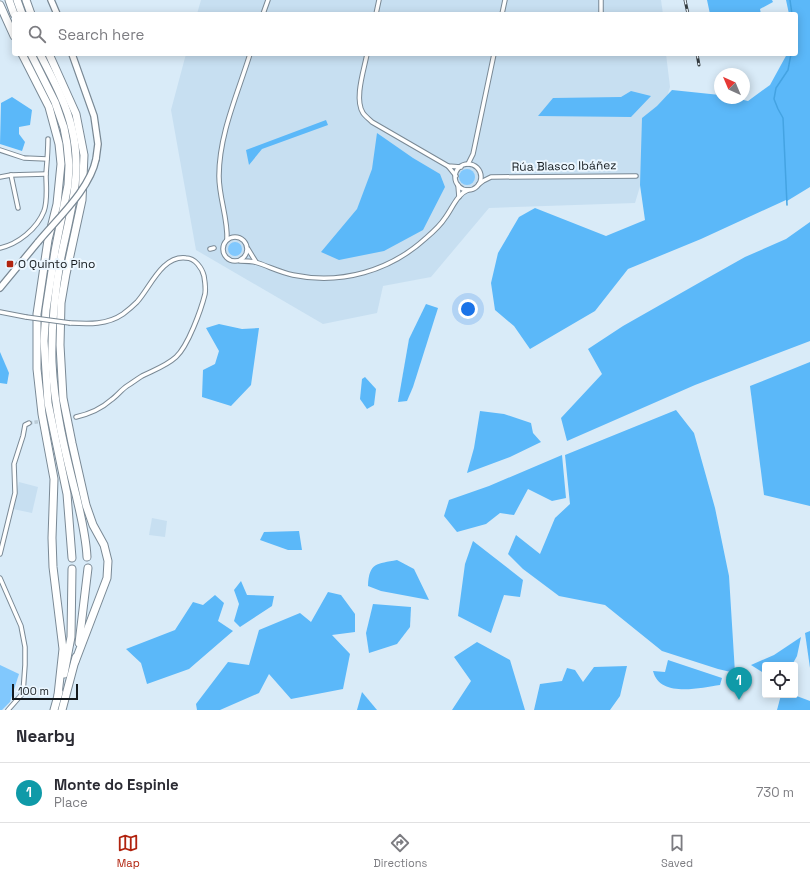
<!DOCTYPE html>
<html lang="en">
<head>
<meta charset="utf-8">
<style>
  :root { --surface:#fff; --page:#f7f7f7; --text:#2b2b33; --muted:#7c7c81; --line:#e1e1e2; --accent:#b1230e }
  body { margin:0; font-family:"Space Grotesk",sans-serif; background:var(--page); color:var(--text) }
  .controls { position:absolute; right:12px; bottom:12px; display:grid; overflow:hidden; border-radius:4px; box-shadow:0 2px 10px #0003 }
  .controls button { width:36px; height:36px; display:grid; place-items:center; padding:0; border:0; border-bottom:1px solid var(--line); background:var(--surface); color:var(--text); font:20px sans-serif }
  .compass { position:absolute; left:714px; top:68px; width:36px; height:36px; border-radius:50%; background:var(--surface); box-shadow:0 2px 10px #0003; rotate:316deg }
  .scale { position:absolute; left:12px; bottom:10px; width:66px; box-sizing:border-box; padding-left:4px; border:2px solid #141a1e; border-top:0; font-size:11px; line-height:14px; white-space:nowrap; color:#141a1e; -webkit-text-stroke:3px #ecf7ff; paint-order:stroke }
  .you { position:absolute; left:468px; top:309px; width:14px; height:14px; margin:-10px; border:3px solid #fff; border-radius:50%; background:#1a73e8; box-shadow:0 0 0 6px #1a73e833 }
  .badge { display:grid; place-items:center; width:26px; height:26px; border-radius:50%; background:var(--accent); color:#fff; font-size:13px; font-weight:700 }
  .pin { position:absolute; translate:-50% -33px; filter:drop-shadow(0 1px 2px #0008) }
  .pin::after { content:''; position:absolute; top:21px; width:14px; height:12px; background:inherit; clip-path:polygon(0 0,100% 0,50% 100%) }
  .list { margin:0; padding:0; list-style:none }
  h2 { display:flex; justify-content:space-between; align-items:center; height:52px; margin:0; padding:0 16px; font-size:17px }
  h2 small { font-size:13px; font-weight:400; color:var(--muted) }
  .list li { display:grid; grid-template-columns:26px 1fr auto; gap:12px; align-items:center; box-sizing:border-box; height:60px; padding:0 16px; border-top:1px solid var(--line) }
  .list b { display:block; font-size:15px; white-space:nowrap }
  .list p { margin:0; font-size:13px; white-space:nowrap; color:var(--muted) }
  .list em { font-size:13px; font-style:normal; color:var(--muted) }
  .icon { flex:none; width:22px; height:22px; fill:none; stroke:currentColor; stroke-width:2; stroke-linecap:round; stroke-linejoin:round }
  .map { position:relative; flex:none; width:810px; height:710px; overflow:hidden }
  .search { position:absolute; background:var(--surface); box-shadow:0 2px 10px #0003; left:12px; right:12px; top:12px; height:44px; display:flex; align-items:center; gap:10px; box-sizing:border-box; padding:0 14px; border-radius:4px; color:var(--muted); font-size:15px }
  .sheet { height:112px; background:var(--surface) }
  nav { display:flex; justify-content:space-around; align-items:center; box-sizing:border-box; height:56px; border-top:1px solid var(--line); background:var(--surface); font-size:11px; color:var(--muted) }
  nav a { display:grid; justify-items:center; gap:2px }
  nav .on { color:var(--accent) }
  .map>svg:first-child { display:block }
</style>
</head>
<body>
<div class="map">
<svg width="810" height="710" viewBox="0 0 810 710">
  <rect width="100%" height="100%" fill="#d9ebf8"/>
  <g fill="#c7dff1">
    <path d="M 201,0 L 661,0 L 663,14 L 197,14 Z"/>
    <path d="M 186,54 L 666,54 L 670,87 L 635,203 L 489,208 L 431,277 L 383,286 L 377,313 L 323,324 L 196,250 L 171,110 Z"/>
    <path d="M 19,482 L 38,487 L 32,513 L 13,509 Z"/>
    <path d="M 152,518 L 167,521 L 165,537 L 149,535 Z"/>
  </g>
  <g fill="#81c8fd">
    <circle cx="467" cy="177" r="8"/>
    <circle cx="235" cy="249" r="7"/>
    <path d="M 0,665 L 19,674 L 10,702 L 2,710 L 0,710 Z"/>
  </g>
  <g fill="#5bb8f9">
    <path d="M 707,0 L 772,0 L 773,2 L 760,9 L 761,14 L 710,14 Z"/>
    <path d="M 786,0 L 810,0 L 810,187 L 787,201 L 786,200 L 701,239 L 628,269 L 595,311 L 530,349 L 514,326 L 495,310 L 491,283 L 498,253 L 519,217 L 535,208 L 606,236 L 645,220 L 640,185 L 642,118 L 657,106 L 672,90 L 720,95 L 720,98 L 735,98 L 748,101 L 770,85 L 787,54 L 796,54 L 796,14 L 789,14 Z"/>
    <path d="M 631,91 L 651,96 L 631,117 L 538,116 L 553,98 L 621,97 Z"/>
    <path d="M 12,97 L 32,110 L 30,125 L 19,127 L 19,134 L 25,142 L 22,151 L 0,144 L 1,103 Z"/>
    <path d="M 326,120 L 328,125 L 262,149 L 249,165 L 246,150 Z"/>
    <path d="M 377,133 L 413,158 L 440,174 L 445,187 L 423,230 L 384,251 L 339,260 L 321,252 L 357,209 L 372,169 Z"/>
    <path d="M 810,222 L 810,341 L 695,385 L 567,441 L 561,418 L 602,374 L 588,349 L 623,326 L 704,280 L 745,257 L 786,239 Z"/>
    <path d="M 426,304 L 438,308 L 413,387 L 407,401 L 398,402 L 409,339 Z"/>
    <path d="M 219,324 L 242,329 L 259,328 L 251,385 L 231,406 L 202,397 L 203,370 L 215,364 L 219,351 L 206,328 Z"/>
    <path d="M 0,352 L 9,373 L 7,384 L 0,383 Z"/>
    <path d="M 810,362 L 810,506 L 764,495 L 750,386 Z"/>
    <path d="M 365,377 L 376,389 L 374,405 L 367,409 L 360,399 L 362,379 Z"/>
    <path d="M 676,410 L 694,433 L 715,508 L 729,576 L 735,673 L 718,669 L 662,651 L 605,605 L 559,596 L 523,569 L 508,554 L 516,535 L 540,554 L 555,518 L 570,504 L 565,455 Z"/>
    <path d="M 480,411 L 504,414 L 531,423 L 533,433 L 541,442 L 510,457 L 467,473 L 474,448 Z"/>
    <path d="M 562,455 L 566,498 L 552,501 L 528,489 L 514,515 L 500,513 L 486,524 L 457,532 L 444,516 L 449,500 L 489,486 Z"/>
    <path d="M 299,531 L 302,550 L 288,550 L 260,540 L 264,532 Z"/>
    <path d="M 473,541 L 523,580 L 520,597 L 504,595 L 491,633 L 458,616 L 465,564 Z"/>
    <path d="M 397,560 L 414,569 L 429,600 L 381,591 L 368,586 C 369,562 377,564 397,560 Z"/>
    <path d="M 241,581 L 247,595 L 274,596 L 272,606 L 240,627 L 234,621 L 239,604 L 234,590 Z"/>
    <path d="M 328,592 L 341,595 L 355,614 L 355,632 L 332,635 L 350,654 L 343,689 L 291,699 L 269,674 L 259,693 L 220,710 L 197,710 L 196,704 L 228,662 L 249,665 L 259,630 L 300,613 L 311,622 Z"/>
    <path d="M 215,595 L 224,603 L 218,621 L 233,631 L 189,669 L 147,684 L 141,663 L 126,649 L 175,630 L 193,602 L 203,605 Z"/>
    <path d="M 373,604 L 411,607 L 410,627 L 397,644 L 369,653 L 366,633 Z"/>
    <path d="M 810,631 L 810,668 L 805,633 Z"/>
    <path d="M 801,637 L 797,656 L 792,665 L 765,665 L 765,674 L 751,665 L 774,655 Z"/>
    <path d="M 477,642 L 510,660 L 525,710 L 452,710 L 471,681 L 454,657 Z"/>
    <path d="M 668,660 L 722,678 L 720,685 C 699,688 660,698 653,671 L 665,672 Z"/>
    <path d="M 627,666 L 620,696 L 610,710 L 534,710 L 540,684 L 562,681 L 567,668 L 575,670 L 583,682 L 594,667 Z"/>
    <path d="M 362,692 L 377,710 L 357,710 Z"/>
    <path d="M 781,695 L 794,695 L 810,701 L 810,710 L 777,710 Z"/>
  </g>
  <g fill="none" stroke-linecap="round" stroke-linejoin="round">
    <g stroke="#44a3e2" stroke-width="1.5">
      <path d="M 790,0 L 792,14"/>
      <path d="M 787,205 L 783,118 L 778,109 L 774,99 L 776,88 L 788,70 L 791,54"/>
    </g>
    <path stroke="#bbccd7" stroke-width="3.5" stroke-dasharray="3.5 2" stroke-linecap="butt" d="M 29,423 L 43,421"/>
    <g stroke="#7a8995" stroke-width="5.5">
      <g id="street">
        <path d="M 263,14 L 268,0"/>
        <path d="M 376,14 L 379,0"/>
        <path d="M 502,14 L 505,0"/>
        <path d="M 601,14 L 601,0"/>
        <path d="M 367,54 C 364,70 354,99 363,113 C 365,116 369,119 372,122 L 448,166 L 461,167"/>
        <path d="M 0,150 L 24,158 L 47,159"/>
        <path d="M 468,164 L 473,154 L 494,54"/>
        <circle cx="468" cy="177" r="13"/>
        <path d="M 448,166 L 456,176"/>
        <path d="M 11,175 L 18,208"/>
        <path d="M 0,177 L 11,175 L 46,174"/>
        <path d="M 479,184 L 483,181 L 491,177 L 636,176"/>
        <path d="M 458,185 L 459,197"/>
        <circle cx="235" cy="249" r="12"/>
        <path d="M 227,240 C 228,218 219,198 219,176 C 219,134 238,93 250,54"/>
        <path d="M 0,248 C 18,244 37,229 44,211 C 48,200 46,186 46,174 C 47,162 48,151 48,139"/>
        <path d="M 210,249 L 214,248"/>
        <path d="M 248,249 L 256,262"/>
        <path d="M 240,261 C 246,261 252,261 258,263 C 270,267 280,272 293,275 C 341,285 390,271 426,238 C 433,232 440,226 445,218 C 452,209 457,194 468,190"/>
        <path d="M 0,312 L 26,317"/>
        <path d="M 70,323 C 89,324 107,325 123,314 C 127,311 133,306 137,302 C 150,288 162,255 186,258 C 195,258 202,268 204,276 C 205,282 206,288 205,294 C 201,310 188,346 176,357 C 166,366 154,370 142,376 C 137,379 132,383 127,386 C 121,390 117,396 111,400 C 101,409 89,414 76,417"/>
        <path d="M 0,554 L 15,493 L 14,464 L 23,436 L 25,425 L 29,423"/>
        <path d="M 0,578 L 21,626 L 25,647 L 25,665 L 23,693 L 8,710"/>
      </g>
    </g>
    <g stroke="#7a8995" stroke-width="8">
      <g id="primary">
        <path d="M 51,0 L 57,14"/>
        <path d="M 72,54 L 94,116 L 98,144 L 96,159"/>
        <path d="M 0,288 L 38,242"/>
      </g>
    </g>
    <g stroke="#7a8995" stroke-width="9">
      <g id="highway">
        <path d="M 9,0 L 14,14"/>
        <path d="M 17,0 L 22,14"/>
        <path d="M 26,0 L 31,14"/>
        <path d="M 0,5 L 14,36"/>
        <path d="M 22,54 L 49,107 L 59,144 L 61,164 L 57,204 L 48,240 L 37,314 L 37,369 L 42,414 L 54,479 L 52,538 L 53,567 L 63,649 L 58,695"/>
        <path d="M 31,54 L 55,102 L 64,128 L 67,144 L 69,165 L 68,185 L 55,251 L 46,310 L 44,341 L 48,403 L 67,494 L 72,558"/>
        <path d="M 40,54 C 52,78 66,102 72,129 C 83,174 70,213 61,257 C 55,291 51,326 52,362 C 54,407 65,452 76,495 C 81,516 86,536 87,557"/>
        <path d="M 49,54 L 76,114 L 84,155 L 82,200 L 66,274 L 61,303 L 60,345 L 63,398 L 72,443 L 86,505 L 93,525 L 104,545 L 108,561 L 107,578 L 75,662"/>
        <path d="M 79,643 L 88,568"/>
        <path d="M 64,674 L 71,637 L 72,569"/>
        <path d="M 54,710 L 59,692"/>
        <path d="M 62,710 L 76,657"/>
      </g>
    </g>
    <use href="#street" stroke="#fff" stroke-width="3.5"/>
    <use href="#primary" stroke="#fff" stroke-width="5.5"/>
    <use href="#highway" stroke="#fff" stroke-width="7"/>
    <g stroke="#363e43" stroke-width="3">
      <g id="rail">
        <path d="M 685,0 L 688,14"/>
        <path d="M 697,54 L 699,65"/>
      </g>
    </g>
    <use href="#rail" stroke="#ecf7ff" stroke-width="1.5" stroke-dasharray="4.5" stroke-linecap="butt"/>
    <g stroke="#7a8995" stroke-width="5.5" stroke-linecap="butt">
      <path id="street-bridge" d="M 26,317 L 70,323"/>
    </g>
    <g stroke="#7a8995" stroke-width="8" stroke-linecap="butt">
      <path id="primary-bridge" d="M 38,242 C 58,218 90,189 96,159"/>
    </g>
    <use href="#street-bridge" stroke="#fff" stroke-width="3.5"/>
    <use href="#primary-bridge" stroke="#fff" stroke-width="5.5"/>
  </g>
  <rect fill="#b1230e" stroke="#ecf7ff" stroke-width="1.5" x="6" y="260" width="8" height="8" rx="2"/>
  <g text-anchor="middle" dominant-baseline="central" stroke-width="4" stroke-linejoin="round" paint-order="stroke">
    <g font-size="12" fill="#141a1e" stroke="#ecf7ff">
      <text transform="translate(564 166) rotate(-1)">Rúa Blasco Ibáñez</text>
    </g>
    <g font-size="12" fill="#141a1e" stroke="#ecf7ff" text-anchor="start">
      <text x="18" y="264">O Quinto Pino</text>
    </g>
  </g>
</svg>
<div class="controls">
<button><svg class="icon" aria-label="locate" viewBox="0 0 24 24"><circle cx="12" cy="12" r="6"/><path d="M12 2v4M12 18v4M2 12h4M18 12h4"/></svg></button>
</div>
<svg class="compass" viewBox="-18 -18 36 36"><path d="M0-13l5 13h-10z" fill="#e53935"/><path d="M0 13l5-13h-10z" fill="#7c7c81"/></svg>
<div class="scale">100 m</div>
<div class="you"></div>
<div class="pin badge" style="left:739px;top:700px;background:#0f9aa8">1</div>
<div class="search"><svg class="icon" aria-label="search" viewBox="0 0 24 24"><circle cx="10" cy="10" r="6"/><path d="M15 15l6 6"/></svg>Search here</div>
</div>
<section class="sheet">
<h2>Nearby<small></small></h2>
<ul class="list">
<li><span class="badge" style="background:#0f9aa8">1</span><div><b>Monte do Espinle</b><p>Place</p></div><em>730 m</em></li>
</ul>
</section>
<nav>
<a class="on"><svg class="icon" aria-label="map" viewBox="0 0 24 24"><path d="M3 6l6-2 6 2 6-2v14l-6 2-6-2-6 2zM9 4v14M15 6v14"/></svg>Map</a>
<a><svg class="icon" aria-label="directions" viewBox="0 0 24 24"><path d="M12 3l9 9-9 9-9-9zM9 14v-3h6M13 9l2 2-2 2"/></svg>Directions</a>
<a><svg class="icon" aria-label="saved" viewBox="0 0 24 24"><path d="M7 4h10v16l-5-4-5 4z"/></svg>Saved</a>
</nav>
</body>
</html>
